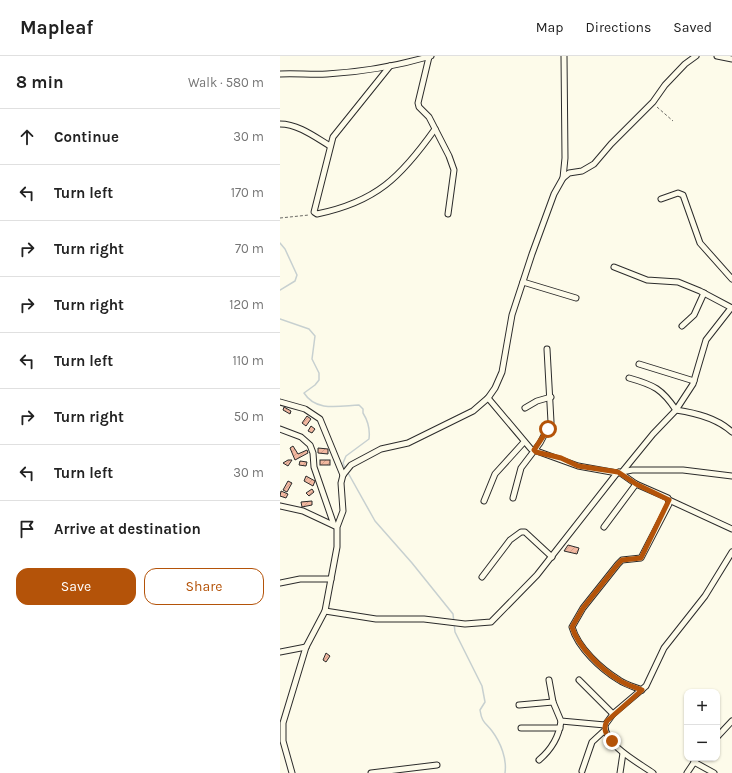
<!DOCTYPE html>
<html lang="en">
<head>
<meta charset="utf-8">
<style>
  :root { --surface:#fff; --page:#f2f2f2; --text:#222; --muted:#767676; --line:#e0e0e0; --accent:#b45309 }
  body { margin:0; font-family:Karla,sans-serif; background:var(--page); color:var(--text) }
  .controls { position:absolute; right:12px; bottom:12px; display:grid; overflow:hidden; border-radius:8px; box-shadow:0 1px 3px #0004 }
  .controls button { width:36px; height:36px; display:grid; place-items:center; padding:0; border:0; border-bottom:1px solid var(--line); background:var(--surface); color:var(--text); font:20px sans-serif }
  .stop { position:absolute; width:12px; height:12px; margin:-9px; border:3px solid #b45309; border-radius:50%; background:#fff }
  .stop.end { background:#b45309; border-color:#fff; box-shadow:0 1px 4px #0008 }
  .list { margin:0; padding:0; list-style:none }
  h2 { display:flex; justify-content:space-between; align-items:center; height:52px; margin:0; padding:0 16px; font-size:17px }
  h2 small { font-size:13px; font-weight:400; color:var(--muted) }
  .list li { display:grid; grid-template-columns:26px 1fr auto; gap:12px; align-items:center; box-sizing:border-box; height:56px; padding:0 16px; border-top:1px solid var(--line) }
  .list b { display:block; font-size:15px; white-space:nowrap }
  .list em { font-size:13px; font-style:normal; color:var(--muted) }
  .actions { display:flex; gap:8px; padding:12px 16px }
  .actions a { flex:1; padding:9px 0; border:1px solid var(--accent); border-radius:12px; text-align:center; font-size:14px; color:var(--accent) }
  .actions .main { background:var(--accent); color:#fff }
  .icon { flex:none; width:22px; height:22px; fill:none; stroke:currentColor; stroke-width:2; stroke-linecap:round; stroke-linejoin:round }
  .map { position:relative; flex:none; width:452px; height:717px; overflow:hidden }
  header { display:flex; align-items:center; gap:24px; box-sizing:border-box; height:56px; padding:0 20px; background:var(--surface); border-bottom:1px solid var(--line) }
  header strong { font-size:19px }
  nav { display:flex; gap:22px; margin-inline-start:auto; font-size:14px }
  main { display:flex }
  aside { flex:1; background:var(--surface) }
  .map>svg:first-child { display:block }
</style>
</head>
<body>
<header>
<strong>Mapleaf</strong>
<nav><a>Map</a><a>Directions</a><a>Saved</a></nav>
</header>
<main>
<aside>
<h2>8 min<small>Walk · 580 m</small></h2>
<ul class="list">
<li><svg class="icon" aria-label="ahead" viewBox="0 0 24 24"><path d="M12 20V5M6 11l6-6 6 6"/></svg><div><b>Continue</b></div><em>30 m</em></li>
<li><svg class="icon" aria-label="left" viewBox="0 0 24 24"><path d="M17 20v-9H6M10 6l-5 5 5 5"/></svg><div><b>Turn left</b></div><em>170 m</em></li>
<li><svg class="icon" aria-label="right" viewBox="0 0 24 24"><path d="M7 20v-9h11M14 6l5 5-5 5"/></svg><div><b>Turn right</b></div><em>70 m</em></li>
<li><svg class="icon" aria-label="right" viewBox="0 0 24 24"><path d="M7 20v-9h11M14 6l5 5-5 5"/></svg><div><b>Turn right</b></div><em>120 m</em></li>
<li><svg class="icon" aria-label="left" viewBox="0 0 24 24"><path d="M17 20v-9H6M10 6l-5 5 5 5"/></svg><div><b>Turn left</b></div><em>110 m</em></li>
<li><svg class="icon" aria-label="right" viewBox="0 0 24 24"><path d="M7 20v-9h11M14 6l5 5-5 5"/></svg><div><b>Turn right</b></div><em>50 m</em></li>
<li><svg class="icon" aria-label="left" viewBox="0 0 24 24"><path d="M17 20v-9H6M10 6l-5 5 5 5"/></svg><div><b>Turn left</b></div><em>30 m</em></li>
<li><svg class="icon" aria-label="arrive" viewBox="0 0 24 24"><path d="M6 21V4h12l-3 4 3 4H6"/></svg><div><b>Arrive at destination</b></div></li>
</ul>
<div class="actions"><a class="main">Save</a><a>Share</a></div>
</aside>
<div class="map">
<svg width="452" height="717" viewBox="0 0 452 717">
  <defs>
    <pattern id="building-hatch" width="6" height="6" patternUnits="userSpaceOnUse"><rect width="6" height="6" fill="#f2b8a0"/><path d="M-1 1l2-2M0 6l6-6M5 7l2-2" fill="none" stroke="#d09e8a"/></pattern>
  </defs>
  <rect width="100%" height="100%" fill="#fdfbea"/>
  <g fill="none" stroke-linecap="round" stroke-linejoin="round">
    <g stroke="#c7d0d0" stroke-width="1.5">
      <path d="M 0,187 L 5,193 L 17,219 L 15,225 L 0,234"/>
      <path d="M 0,263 L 29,273 L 35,280 L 32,303 L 39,317 L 39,324 L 35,329 L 24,337 C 36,356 59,350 79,349 L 83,353 L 83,357 C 88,365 90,375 89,383 L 66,400 L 63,407 L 65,412"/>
      <path d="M 67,415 L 95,465 L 132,507 L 173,558 L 175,576 L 202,630 L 205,646 L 200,654 C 202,667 205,666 212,675 C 221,687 227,703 225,717"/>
    </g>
  </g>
  <g fill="url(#building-hatch)" stroke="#2b2b2b">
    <path d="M 4,351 L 11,355 L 10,358 L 3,354 Z"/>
    <path d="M 27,360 L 31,363 L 26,370 L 22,367 Z"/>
    <path d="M 31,370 L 35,373 L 32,377 L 28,375 Z"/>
    <path d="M 13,390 L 18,398 L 27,394 L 28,397 L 15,404 L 10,392 Z"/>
    <path d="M 38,392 L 48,393 L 48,398 L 38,397 Z"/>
    <path d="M 8,404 L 12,404 L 8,410 L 3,407 Z"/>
    <rect x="40" y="404" width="10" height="5"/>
    <path d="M 20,405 L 27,406 L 26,410 L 19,409 Z"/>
    <path d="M 26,420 L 35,425 L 33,430 L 24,425 Z"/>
    <path d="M 8,425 L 12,427 L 7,436 L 3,434 Z"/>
    <path d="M 32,433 L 34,436 L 29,440 L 26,437 Z"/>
    <path d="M 1,435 L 8,438 L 6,442 L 0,440 Z"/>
    <path d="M 32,445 L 32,449 L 22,451 L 21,446 Z"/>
    <path d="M 288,489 L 299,492 L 297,498 L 284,495 Z"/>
    <path d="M 46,597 L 50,600 L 46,606 L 43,604 Z"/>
  </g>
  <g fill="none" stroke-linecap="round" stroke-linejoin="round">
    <g stroke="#2b2b2b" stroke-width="7">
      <g id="minor">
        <path d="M 437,0 L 452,3"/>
        <path d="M 149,1 L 138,47 L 139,51 L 149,61 L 169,100 L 174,114 L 168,158"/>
        <path d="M 110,10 L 53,81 L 34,156 L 37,158 C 96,146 121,121 155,73"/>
        <path d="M 0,18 C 16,17 31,19 47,18 C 82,16 117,10 151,0"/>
        <path d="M 0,68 C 18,68 35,81 50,90"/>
        <path d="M 283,122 L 285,102 L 284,0"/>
        <path d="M 381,143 L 398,137 L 403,139 L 420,187 L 452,223"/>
        <path d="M 334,211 L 367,224 L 398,226 L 420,235 L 452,252"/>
        <path d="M 243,226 L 296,242"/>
        <path d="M 402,270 L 414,259 L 424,237"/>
        <path d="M 359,308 L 414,325"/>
        <path d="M 349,322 C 374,329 382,333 396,354 C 416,357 437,362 452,376"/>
        <path d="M 208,342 L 251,393 L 298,410 L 337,417 L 352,414 L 403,414 L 452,420"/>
        <path d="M 0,346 L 25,353 L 40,363 L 63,419"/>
        <path d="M 245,352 L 257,345 L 271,341"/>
        <path d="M 0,373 L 21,381 L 30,389 L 33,397 L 34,411 L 54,469"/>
        <path d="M 339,416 L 356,428 L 388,442 L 389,448 L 361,502 L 342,504 L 338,508 L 303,552 L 292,571 C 298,592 321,613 339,624 C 346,629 355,631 362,634"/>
        <path d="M 342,416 L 373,378 L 396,354 L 413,328 L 426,284 L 451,252"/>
        <path d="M 233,442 L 241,412 L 260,387 L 271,366 L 267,293"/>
        <path d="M 389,444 L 452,473"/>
        <path d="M 204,445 L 215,418 L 244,386"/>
        <path d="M 0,450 L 23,455 L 55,470"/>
        <path d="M 324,471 L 356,428"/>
        <path d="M 202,521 L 230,484 L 241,476 L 245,476 L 272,501"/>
        <path d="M 0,527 L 20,523 L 51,523"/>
        <path d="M 45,555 L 96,563 L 144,563 L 185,568 L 211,566 L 257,519 L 337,417"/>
        <path d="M 0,596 L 26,591"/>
        <path d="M 269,624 L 273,646 L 281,665 L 325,669"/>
        <path d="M 299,624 L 333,658"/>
        <path d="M 239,649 L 273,646"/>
        <path d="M 241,672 L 280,672"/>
        <path d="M 437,681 L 452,665"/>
        <path d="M 259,704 C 272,693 279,681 281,665"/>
        <path d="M 414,706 L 434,717"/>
        <path d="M 302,715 L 312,686 L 325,674"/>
        <path d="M 12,717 L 3,685 L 3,667 L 26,591 L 45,555 L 57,491 L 57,471 L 63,455 L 61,427 L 63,419 L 71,409 L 101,393 L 128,387 L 193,355 L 208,342 L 215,332 L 222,316 L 232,259 L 252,198 L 274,138 L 283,122 L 289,117 L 302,115 L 314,108 L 331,88 L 373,46 L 385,29 L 405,8 L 416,0"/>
        <path d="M 91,717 L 157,709"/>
        <path d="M 340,717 L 343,697"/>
        <path d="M 373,717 C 359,707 324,689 325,669 L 333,658 L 366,630 L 384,592 L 425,540 L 452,496"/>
        <path d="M 407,717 L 417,702"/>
      </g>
    </g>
    <g stroke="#6a6964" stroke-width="1" stroke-dasharray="3 2" stroke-linecap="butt">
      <path d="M 377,51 L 393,65"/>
      <path d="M 0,162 L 29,159"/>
    </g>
    <use href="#minor" stroke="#fdfbea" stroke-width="5"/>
  </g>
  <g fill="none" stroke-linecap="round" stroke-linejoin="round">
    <path stroke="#b45309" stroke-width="5" d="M 268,373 L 254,394 L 256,396 L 281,402 L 298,410 L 338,416 L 356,428 L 389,444 L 361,502 L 342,504 L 338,508 L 303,552 L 292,571 C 298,591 322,614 339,624 C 346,629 355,631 362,634 L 327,665 C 322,674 327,679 332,685"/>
  </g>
</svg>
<div class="controls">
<button>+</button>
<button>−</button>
</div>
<div class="stop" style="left:268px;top:373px"></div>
<div class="stop end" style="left:332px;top:685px"></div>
</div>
</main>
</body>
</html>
